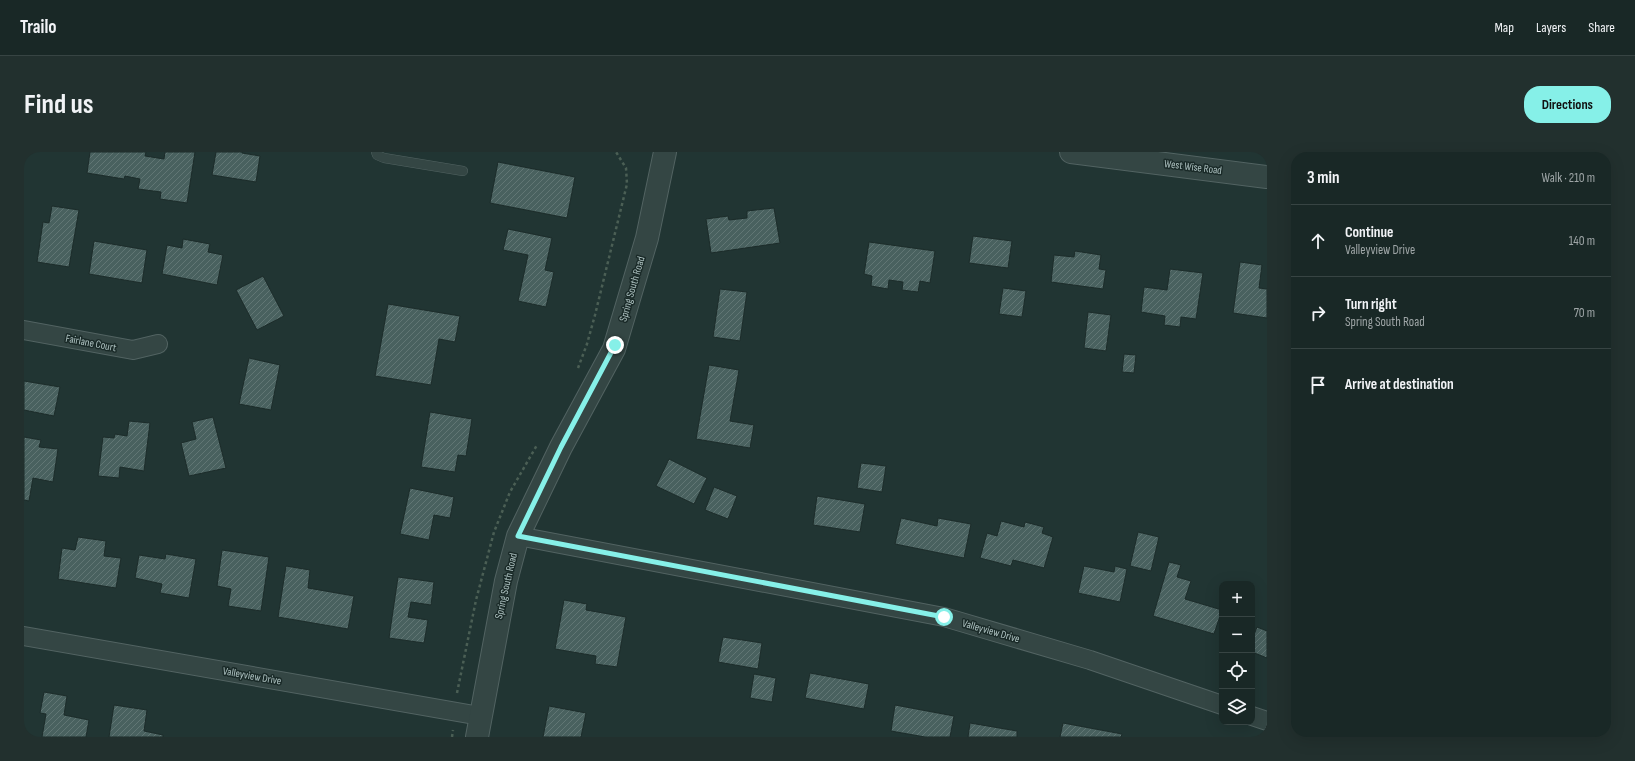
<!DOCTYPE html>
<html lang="en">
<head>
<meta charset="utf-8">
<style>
  :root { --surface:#192826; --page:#22302e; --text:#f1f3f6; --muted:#9fa6a7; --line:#374443; --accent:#86f0e8 }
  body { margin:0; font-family:"Sofia Sans Condensed",sans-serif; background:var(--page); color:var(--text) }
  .controls { position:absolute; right:12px; bottom:12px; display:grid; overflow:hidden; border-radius:8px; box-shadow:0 4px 16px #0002 }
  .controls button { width:36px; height:36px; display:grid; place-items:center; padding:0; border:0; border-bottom:1px solid var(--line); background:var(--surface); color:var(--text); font:20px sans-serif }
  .stop { position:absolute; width:12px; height:12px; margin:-9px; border:3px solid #86f0e8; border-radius:50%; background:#fff }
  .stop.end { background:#86f0e8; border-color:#fff; box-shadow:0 1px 4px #0008 }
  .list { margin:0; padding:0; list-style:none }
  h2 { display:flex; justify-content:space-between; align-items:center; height:52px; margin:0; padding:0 16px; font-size:17px }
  h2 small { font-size:13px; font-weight:400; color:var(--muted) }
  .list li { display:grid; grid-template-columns:26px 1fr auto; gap:12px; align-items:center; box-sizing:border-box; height:72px; padding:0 16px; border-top:1px solid var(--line) }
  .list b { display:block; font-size:15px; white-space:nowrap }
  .list p { margin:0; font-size:13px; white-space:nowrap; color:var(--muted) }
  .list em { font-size:13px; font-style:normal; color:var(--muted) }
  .icon { flex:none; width:22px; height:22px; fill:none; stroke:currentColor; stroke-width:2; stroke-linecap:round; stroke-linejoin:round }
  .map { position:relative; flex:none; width:1243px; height:585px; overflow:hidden; border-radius:16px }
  header { display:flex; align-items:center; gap:24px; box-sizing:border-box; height:56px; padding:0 20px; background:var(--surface); border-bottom:1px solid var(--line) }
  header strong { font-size:19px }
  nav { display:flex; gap:22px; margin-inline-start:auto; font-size:14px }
  .intro { display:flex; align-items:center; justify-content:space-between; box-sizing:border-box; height:96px; padding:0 24px }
  h1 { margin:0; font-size:28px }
  .button { padding:10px 18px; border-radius:16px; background:var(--accent); color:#111; font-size:14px; font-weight:700 }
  main { display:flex; gap:24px; padding:0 24px }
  aside { flex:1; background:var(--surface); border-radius:16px; box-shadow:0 4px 16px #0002 }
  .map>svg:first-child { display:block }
</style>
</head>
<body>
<header>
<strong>Trailo</strong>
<nav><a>Map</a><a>Layers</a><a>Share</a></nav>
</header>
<div class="intro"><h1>Find us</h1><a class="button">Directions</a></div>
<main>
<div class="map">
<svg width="1243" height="585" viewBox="0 0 1243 585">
  <defs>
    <pattern id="building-hatch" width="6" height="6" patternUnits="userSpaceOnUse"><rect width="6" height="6" fill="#49615f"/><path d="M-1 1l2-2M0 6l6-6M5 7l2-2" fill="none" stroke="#617674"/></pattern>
  </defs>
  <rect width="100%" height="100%" fill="#213533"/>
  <g fill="url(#building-hatch)" stroke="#1c2c2a">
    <path d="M 66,0 L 122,0 L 121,4 L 140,7 L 141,0 L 171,0 L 163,51 L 136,47 L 137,40 L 114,37 L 116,27 L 101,24 L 100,27 L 63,21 Z"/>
    <path d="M 192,0 L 218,0 L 218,1 L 236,4 L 232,30 L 188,23 Z"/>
    <path d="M 474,10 L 551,25 L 543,66 L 466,51 Z"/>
    <path d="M 28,54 L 55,58 L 45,115 L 13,110 L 19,70 L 25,71 Z"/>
    <path d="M 750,56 L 756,91 L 687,101 L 682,67 L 704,64 L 705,68 L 723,66 L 723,59 Z"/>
    <path d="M 484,77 L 528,86 L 521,118 L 530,120 L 522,155 L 494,149 L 504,103 L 479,98 Z"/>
    <path d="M 949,84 L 988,89 L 984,116 L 945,111 Z"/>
    <path d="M 159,87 L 186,92 L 184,100 L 199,103 L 193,133 L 138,122 L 143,93 L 158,96 Z"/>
    <path d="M 70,89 L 123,98 L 118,131 L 65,122 Z"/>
    <path d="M 845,90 L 911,99 L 906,131 L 896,129 L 894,140 L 878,138 L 879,130 L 865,128 L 864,137 L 847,134 L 848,124 L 840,122 Z"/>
    <path d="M 1051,99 L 1077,103 L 1075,117 L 1082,118 L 1079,137 L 1027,130 L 1030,103 L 1050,105 Z"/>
    <path d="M 1216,110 L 1238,113 L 1235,136 L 1243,137 L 1243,166 L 1209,161 Z"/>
    <path d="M 1146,117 L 1179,121 L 1172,167 L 1157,165 L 1156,175 L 1140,173 L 1141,164 L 1117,160 L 1120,135 L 1143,138 Z"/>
    <path d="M 239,124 L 260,164 L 233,178 L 212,138 Z"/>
    <path d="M 979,136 L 1002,139 L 998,165 L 975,162 Z"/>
    <path d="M 696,137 L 723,140 L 716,189 L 689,185 Z"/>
    <path d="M 364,152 L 436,164 L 431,190 L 415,187 L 407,233 L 351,224 Z"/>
    <path d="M 1064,160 L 1087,163 L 1082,199 L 1060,196 Z"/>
    <path d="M 1100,202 L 1112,203 L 1110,221 L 1098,220 Z"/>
    <path d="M 225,206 L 256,213 L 247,258 L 215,252 Z"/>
    <path d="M 685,213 L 715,218 L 706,269 L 730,273 L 726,296 L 672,287 Z"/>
    <path d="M 0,229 L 36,235 L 30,264 L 0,258 Z"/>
    <path d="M 406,260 L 448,267 L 442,304 L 434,303 L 431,320 L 397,315 Z"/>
    <path d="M 189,265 L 202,316 L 165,324 L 157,291 L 172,287 L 168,270 Z"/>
    <path d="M 105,269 L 126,271 L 120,319 L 96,315 L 95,326 L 74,324 L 79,285 L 90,286 L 91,282 L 103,284 Z"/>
    <path d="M 0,285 L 17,288 L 15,295 L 34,297 L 29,330 L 9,326 L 5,349 L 0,348 Z"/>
    <path d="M 645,307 L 683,326 L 670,352 L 632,334 Z"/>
    <path d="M 837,311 L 862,314 L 858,340 L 833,336 Z"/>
    <path d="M 690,335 L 713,344 L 704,367 L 681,358 Z"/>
    <path d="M 386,336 L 430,345 L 426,366 L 410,363 L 405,388 L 376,382 Z"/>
    <path d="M 793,344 L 841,352 L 836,380 L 789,373 Z"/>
    <path d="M 877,366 L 913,374 L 914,366 L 947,372 L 940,406 L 871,392 Z"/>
    <path d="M 977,369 L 1000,375 L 1001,370 L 1020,375 L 1018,381 L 1029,385 L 1020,416 L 989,408 L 987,414 L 956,406 L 963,381 L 973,384 Z"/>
    <path d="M 1114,380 L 1135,385 L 1127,419 L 1106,414 Z"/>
    <path d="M 54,385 L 82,389 L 80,404 L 97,406 L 92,436 L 34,427 L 38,396 L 51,398 Z"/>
    <path d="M 198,398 L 245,405 L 237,459 L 204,454 L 207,437 L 193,434 Z"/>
    <path d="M 142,402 L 172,407 L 165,446 L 136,441 L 138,432 L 111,426 L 115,403 L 141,407 Z"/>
    <path d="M 1145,410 L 1157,413 L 1153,425 L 1167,429 L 1161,447 L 1198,458 L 1190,482 L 1129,464 Z"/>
    <path d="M 262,414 L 286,418 L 284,436 L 330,444 L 324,477 L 254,465 Z"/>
    <path d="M 1060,414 L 1090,420 L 1091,414 L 1103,417 L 1096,450 L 1054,441 Z"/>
    <path d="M 374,425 L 410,430 L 407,453 L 387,450 L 384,465 L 404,468 L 400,491 L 365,486 Z"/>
    <path d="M 540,448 L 563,452 L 562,458 L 602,465 L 593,515 L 571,512 L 572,504 L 531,497 Z"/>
    <path d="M 1233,475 L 1243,479 L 1243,506 L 1228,500 L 1228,488 Z"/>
    <path d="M 699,485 L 738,491 L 734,517 L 694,510 Z"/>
    <path d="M 786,521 L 845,532 L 840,557 L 781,546 Z"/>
    <path d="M 730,522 L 752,526 L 748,550 L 726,546 Z"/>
    <path d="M 20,540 L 43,544 L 40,563 L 65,568 L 62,585 L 18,585 L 22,562 L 16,561 Z"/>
    <path d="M 90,553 L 123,558 L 120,579 L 139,583 L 139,585 L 85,585 Z"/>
    <path d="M 871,553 L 930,564 L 926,585 L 901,585 L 867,579 Z"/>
    <path d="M 525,554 L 562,561 L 557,585 L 519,585 Z"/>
    <path d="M 946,571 L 993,579 L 993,585 L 944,585 Z"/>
    <path d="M 1039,571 L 1098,582 L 1097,585 L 1036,585 Z"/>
  </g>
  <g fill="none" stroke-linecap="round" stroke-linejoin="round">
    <g stroke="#526362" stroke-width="10">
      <path id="service" d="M 352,0 L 353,3 L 360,6 L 439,19"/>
    </g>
    <g stroke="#526362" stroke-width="20">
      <g id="minor">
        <path d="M 0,178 L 109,198 L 134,192"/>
        <path d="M 494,384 L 920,465 L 1066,508 L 1198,553"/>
        <path d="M 0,484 L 456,564"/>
        <path d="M 1228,564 L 1243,569"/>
      </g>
    </g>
    <g stroke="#526362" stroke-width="24">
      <g id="tertiary">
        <path d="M 1047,0 L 1243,25"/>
        <path d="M 453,585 L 482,429 L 494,384 L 537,295 L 590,197 L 623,86 L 641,0"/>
      </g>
    </g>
    <g stroke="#4b5f55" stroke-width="2.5" stroke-dasharray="3 3" stroke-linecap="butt">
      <path d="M 554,216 L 563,192 L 571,163 L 603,32 L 602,16 L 592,0"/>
      <path d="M 433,541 L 452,448 L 470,380 L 486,340 L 513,293"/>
      <path d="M 428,585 L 429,578"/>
    </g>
    <use href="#service" stroke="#344644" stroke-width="9"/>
    <use href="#minor" stroke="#344644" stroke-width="18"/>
    <use href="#tertiary" stroke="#344644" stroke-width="22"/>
  </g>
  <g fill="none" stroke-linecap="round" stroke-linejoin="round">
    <path stroke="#86f0e8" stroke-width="5" d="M 591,193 L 537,295 L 494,384 L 920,465"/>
  </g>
  <g text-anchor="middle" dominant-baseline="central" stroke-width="3" stroke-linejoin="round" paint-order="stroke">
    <g font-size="11" fill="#aec2c1" stroke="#1a2a28">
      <text transform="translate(1169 15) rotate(7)">West Wise Road</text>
      <text transform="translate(608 137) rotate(-74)">Spring South Road</text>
      <text transform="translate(67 191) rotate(11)">Fairlane Court</text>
      <text transform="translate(482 434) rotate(-77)">Spring South Road</text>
      <text transform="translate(967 479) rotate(16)">Valleyview Drive</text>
      <text transform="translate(228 524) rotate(10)">Valleyview Drive</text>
    </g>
  </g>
</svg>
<div class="controls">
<button>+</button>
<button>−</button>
<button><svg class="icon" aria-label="locate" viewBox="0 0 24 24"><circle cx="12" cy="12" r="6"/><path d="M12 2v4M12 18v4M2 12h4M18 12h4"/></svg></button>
<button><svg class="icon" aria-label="layers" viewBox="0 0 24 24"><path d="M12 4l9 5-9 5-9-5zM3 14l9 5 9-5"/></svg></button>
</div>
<div class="stop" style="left:920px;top:465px"></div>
<div class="stop end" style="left:591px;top:193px"></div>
</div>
<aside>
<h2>3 min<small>Walk · 210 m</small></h2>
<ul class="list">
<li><svg class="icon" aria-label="ahead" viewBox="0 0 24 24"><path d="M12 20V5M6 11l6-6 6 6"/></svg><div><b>Continue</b><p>Valleyview Drive</p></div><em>140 m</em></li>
<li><svg class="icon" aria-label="right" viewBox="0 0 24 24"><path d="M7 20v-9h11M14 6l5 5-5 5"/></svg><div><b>Turn right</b><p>Spring South Road</p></div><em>70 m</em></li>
<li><svg class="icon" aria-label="arrive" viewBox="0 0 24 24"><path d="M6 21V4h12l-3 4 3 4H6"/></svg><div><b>Arrive at destination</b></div></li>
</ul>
</aside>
</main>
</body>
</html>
